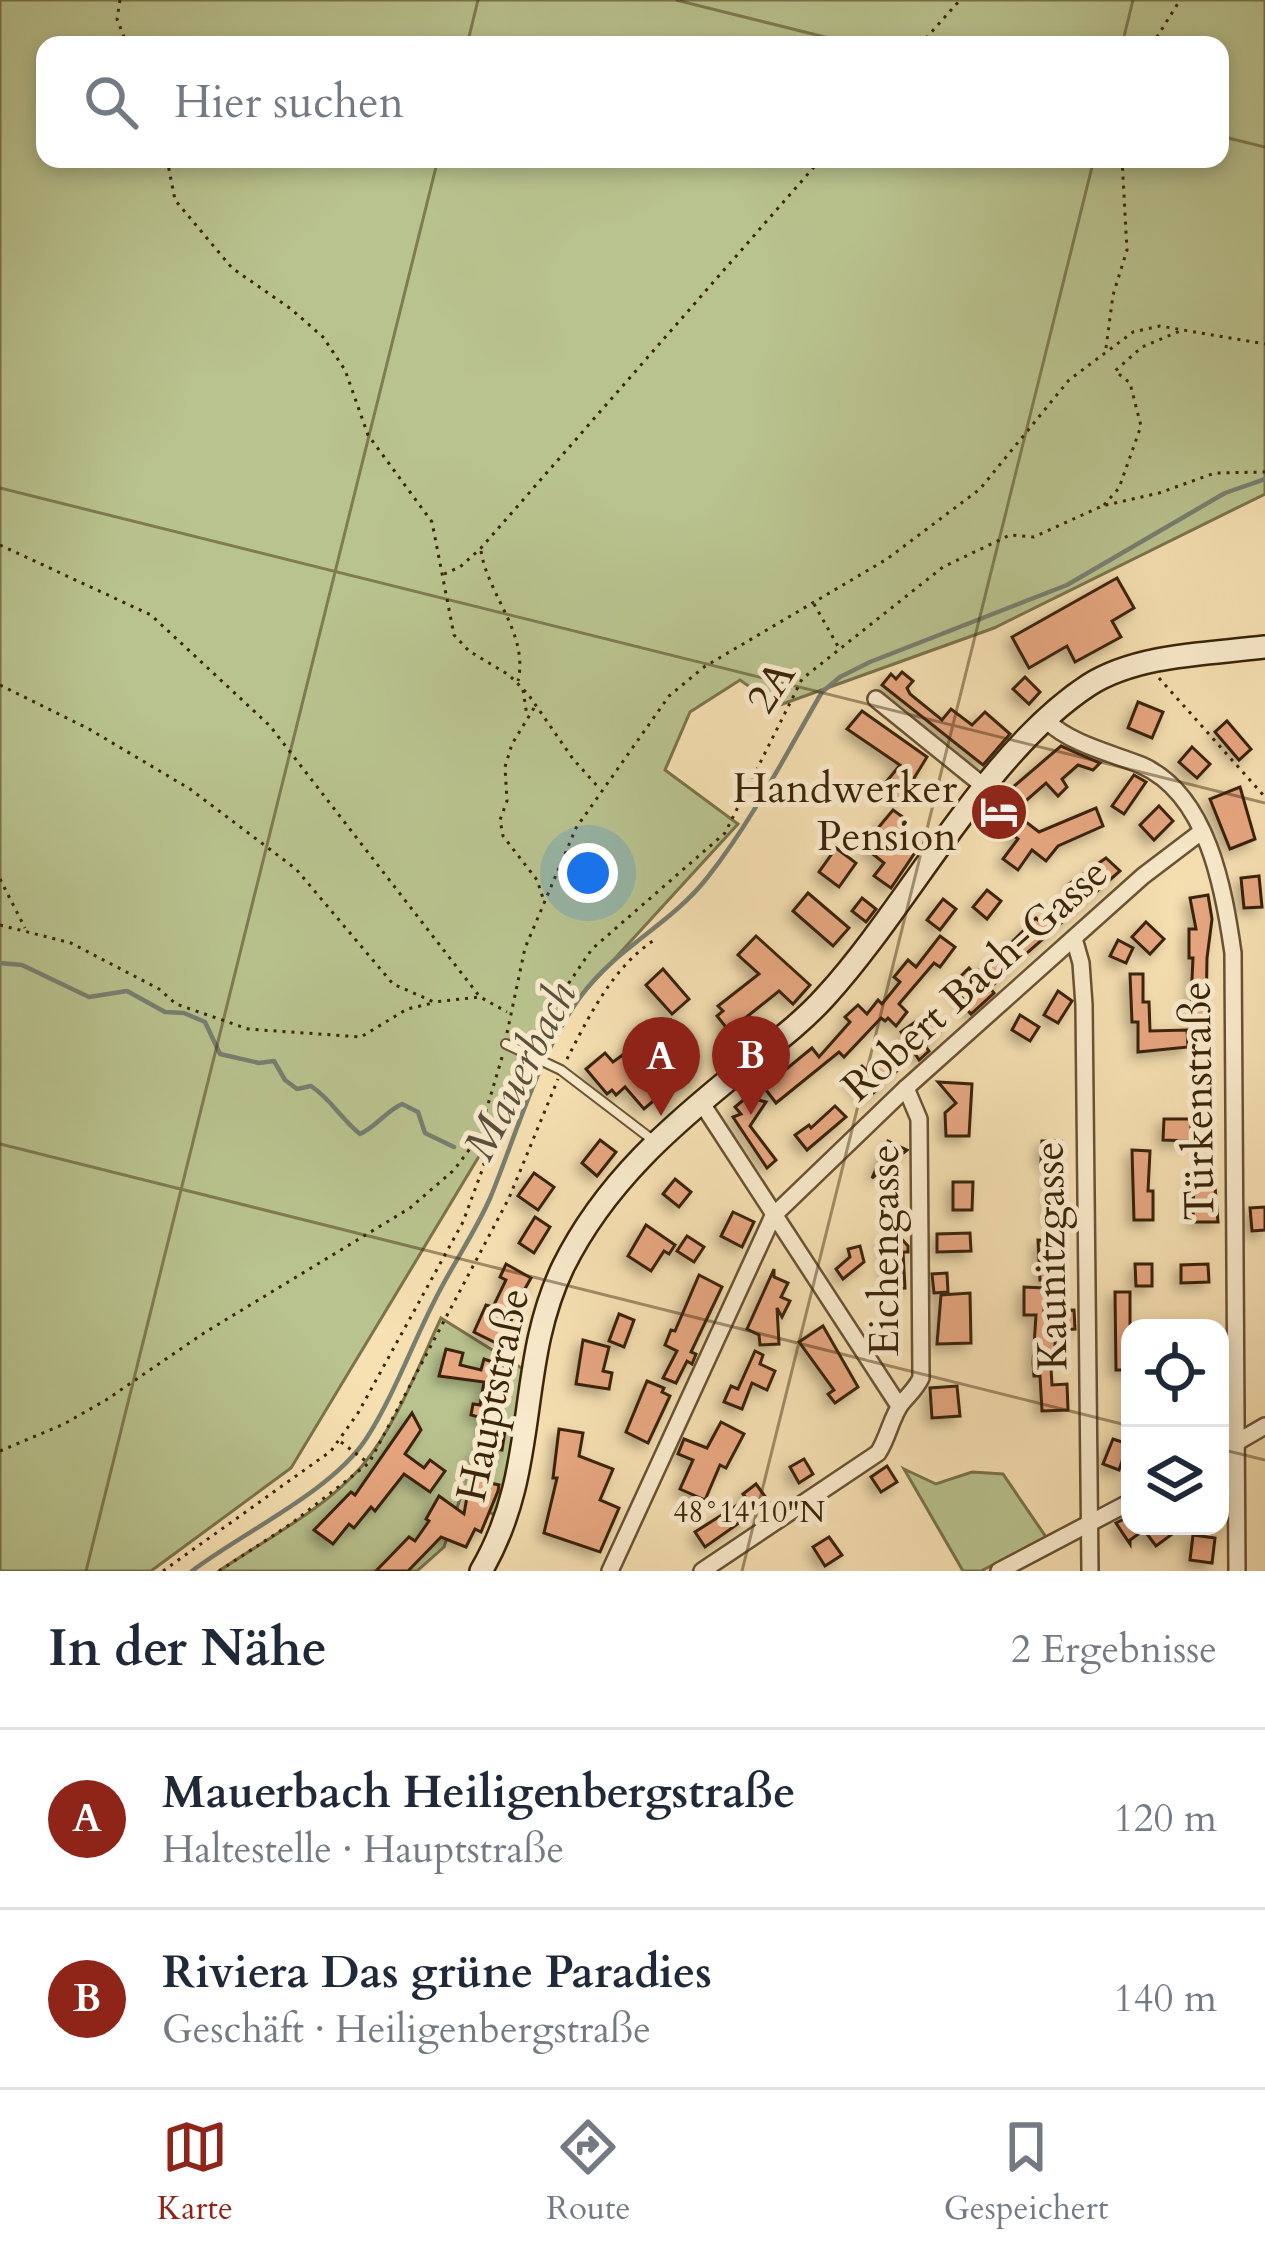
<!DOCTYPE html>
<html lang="de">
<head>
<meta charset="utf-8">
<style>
  :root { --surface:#fff; --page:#f6f6f7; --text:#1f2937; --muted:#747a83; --line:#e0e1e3; --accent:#8f2418 }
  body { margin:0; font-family:Cardo,serif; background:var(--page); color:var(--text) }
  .controls { position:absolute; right:36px; bottom:36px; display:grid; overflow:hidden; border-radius:24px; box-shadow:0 6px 18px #0003 }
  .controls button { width:108px; height:108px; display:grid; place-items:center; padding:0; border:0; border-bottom:3px solid var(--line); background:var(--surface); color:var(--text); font:60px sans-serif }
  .you { position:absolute; left:588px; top:873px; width:42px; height:42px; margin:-30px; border:9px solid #fff; border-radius:50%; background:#1a73e8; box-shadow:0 0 0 18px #1a73e833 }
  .badge { display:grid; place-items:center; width:78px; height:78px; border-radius:50%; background:var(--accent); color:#fff; font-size:39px; font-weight:700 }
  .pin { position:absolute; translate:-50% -99px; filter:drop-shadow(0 3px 6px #0008) }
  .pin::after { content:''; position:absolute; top:63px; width:42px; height:36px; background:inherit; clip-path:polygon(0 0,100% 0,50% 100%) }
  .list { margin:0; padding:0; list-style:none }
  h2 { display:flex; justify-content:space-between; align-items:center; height:156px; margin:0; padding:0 48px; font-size:51px }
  h2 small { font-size:39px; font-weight:400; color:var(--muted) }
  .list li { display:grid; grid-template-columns:78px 1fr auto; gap:36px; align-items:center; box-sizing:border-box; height:180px; padding:0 48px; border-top:3px solid var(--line) }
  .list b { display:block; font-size:45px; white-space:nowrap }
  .list p { margin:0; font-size:39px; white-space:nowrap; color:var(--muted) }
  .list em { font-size:39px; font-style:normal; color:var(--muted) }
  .icon { flex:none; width:66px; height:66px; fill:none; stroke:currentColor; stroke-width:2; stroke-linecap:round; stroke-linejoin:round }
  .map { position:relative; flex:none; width:1265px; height:1571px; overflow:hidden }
  .search { position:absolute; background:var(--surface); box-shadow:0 6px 18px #0003; left:36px; right:36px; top:36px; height:132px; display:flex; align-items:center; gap:30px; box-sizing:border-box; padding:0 42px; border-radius:24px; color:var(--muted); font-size:45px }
  .sheet { height:516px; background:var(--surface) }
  nav { display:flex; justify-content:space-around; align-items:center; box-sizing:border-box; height:168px; border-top:3px solid var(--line); background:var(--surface); font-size:33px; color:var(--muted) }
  nav a { display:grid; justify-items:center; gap:6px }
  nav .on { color:var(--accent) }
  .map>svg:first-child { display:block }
</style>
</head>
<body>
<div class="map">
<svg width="1265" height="1571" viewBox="0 0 1265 1571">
  <defs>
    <filter id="shadow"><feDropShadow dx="-5.5" dy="5.5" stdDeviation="6" flood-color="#0004"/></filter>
  </defs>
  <rect width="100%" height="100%" fill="#f7e1b3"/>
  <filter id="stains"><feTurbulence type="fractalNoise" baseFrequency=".00167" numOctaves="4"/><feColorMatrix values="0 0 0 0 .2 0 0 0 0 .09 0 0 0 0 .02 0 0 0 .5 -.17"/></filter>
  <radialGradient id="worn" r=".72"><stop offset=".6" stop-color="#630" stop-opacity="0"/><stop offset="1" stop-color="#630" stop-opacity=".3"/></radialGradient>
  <g fill="#b9c38f" stroke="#7a744c" stroke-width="3" fill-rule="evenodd">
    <path d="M 0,0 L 1265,0 L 1265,494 L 994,628 L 777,706 L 740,680 L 690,712 L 665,770 L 738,824 L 566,1012 L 291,1468 L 151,1571 L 0,1571 ZM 45,45 L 1220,45 L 1220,159 L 45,159 Z"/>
    <path d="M 441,1318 L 523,1369 L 509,1477 L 498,1517 L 461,1496 L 444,1547 L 417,1571 L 219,1571 C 266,1539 325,1509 362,1466 C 397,1424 418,1367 441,1318 Z"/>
    <path d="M 904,1469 L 936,1484 L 972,1472 L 1003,1474 L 1046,1537 L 981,1571 L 963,1571 Z"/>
  </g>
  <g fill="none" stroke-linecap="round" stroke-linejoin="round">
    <g stroke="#787f71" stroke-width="4.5">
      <path d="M 0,963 L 22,965 L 89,997 L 127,991 L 165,1012 L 184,1013 L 205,1022 L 220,1054 L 259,1063 L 274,1061 L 285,1080 L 297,1089 L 311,1086 C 332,1100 340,1118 360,1134 C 377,1126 385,1112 402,1104 L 418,1112 L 425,1133 L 454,1147"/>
      <path d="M 192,1571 C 243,1532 331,1492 366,1439 C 395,1394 414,1339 439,1292 C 456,1259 477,1229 491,1196 C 518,1130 539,1053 581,996 C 615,949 671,924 707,878 C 752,821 786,754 822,692 L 840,677 L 870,662 L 1067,585 L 1225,493 L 1265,479"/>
    </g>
  </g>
  <g fill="#e7a781" stroke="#3a2408" stroke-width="3" filter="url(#shadow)">
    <path d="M 1117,578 L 1134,608 L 1112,621 L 1121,637 L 1075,662 L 1067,646 L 1029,668 L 1012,637 Z"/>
    <path d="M 902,672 L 913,681 L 907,688 L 910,694 L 942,720 L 951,709 L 972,725 L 985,712 L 1010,734 L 983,765 L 882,685 L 891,674 L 896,679 Z"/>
    <path d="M 1025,677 L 1040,692 L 1029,704 L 1013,689 Z"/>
    <path d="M 1138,702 L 1163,712 L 1152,738 L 1128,728 Z"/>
    <path d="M 862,711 L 927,757 L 900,801 L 882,787 L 900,765 L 847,729 Z"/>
    <path d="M 1227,721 L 1251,749 L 1239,760 L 1215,732 Z"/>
    <path d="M 1061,746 L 1100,763 L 1093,770 L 1078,765 L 1062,779 L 1067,787 L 1058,796 L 1046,783 L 1013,812 L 1039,832 L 1096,808 L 1103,826 L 1058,846 L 1046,861 L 1032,850 L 1018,870 L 1003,859 L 1018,839 L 991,817 L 1013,787 Z"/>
    <path d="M 1192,747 L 1210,764 L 1197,778 L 1179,762 Z"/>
    <path d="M 1134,775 L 1146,782 L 1124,814 L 1112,806 Z"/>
    <path d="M 1240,787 L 1255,839 L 1230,849 L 1210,799 Z"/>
    <path d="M 1159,806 L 1173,821 L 1154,840 L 1140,825 Z"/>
    <path d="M 893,810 L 907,820 L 893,839 L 914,854 L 891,888 L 874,876 L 884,863 L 863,846 Z"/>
    <path d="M 836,848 L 856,863 L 839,887 L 819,872 Z"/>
    <path d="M 1106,858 L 1120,871 L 1028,952 L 990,988 L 994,993 L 971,1014 L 963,1005 L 966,1002 L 951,986 L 969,968 L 974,974 L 998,956 L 1036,918 L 1039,921 L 1073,888 L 1069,884 Z"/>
    <path d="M 1259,876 L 1262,907 L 1244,908 L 1241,878 Z"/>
    <path d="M 987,890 L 1001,901 L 987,919 L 973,907 Z"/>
    <path d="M 808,893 L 849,928 L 833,946 L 793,911 Z"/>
    <path d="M 1208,895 L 1212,919 L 1207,958 L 1206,1021 L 1190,1022 L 1193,958 L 1189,958 L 1189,929 L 1196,929 L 1190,898 Z"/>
    <path d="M 862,898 L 876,909 L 866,922 L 852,911 Z"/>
    <path d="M 943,899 L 956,909 L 940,930 L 927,920 Z"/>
    <path d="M 1146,922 L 1164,939 L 1150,954 L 1132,937 Z"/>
    <path d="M 756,936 L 810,985 L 793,1004 L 779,991 L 729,1031 L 717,1016 L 723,1011 L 718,1006 L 759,974 L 738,955 Z"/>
    <path d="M 940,936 L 955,947 L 940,967 L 934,963 L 899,1004 L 907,1012 L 896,1026 L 888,1018 L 885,1021 L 881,1018 L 844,1057 L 839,1052 L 776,1103 L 763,1086 L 771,1080 L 767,1075 L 779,1065 L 784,1071 L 812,1048 L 819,1057 L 850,1022 L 845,1017 L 858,1005 L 867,1014 L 878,1000 L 882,1004 L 900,982 L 894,977 L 908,960 L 916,967 Z"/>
    <path d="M 1118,940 L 1133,948 L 1126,963 L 1110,956 Z"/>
    <path d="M 663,969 L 689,999 L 672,1014 L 646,985 Z"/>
    <path d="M 1130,974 L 1143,974 L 1143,1002 L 1149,1002 L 1150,1031 L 1187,1030 L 1188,1047 L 1138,1052 L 1138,1022 L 1132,1022 Z"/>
    <path d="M 1058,991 L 1072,1001 L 1058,1023 L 1044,1015 Z"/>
    <path d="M 931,1011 L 945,1027 L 925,1046 L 929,1051 L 919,1060 L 901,1032 Z"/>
    <path d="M 1020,1015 L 1039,1027 L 1030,1041 L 1012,1030 Z"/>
    <path d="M 671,1020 L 690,1043 L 676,1054 L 671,1048 L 666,1050 L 638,1073 L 658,1097 L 644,1109 L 625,1087 L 616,1095 L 612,1090 L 607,1094 L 586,1069 L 605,1053 L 613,1062 Z"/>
    <path d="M 887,1055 L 900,1068 L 866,1100 L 850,1078 L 862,1066 L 869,1073 Z"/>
    <path d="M 938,1082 L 972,1084 L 969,1136 L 946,1136 L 945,1113 L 956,1103 Z"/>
    <path d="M 747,1097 L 766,1102 L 750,1126 L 776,1160 L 767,1168 L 733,1117 L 741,1114 L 735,1107 Z"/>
    <path d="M 835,1106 L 846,1117 L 807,1150 L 795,1135 L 809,1125 L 811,1128 Z"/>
    <path d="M 1164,1119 L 1191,1119 L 1191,1141 L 1163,1140 Z"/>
    <path d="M 600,1140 L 616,1152 L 597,1176 L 582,1163 Z"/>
    <path d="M 888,1141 L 907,1150 L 872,1178 Z"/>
    <path d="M 1042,1141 L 1061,1141 L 1065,1221 L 1049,1221 L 1050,1162 L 1041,1162 Z"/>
    <path d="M 1132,1150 L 1150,1151 L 1148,1191 L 1153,1191 L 1153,1220 L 1134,1220 Z"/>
    <path d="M 534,1173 L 554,1187 L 538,1210 L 518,1196 Z"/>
    <path d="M 1194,1175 L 1214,1175 L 1218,1222 L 1193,1222 Z"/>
    <path d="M 675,1179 L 691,1192 L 679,1207 L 663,1194 Z"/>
    <path d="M 953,1182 L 973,1182 L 972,1210 L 953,1210 Z"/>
    <path d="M 1265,1207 L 1265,1230 L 1252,1231 L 1250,1208 Z"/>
    <path d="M 733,1212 L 754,1222 L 742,1247 L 721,1236 Z"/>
    <path d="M 535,1217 L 550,1227 L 534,1253 L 519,1243 Z"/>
    <path d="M 646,1225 L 675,1245 L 669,1254 L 664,1251 L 651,1271 L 628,1256 Z"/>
    <path d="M 970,1233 L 971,1251 L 937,1252 L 937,1234 Z"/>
    <path d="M 883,1235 L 898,1235 L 908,1246 L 908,1252 L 903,1252 L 905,1288 L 889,1289 Z"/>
    <path d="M 687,1236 L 704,1247 L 694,1262 L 677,1251 Z"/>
    <path d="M 1038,1240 L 1063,1241 L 1059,1281 L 1040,1280 Z"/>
    <path d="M 860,1246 L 864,1262 L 843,1279 L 836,1269 L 850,1257 L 848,1249 Z"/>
    <path d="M 506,1264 L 531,1278 L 509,1317 L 512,1319 L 503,1338 L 496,1343 L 474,1332 L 486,1305 L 493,1307 L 506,1280 L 500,1277 Z"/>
    <path d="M 1135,1264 L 1152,1264 L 1152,1286 L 1136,1286 Z"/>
    <path d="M 1208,1264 L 1209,1282 L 1181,1283 L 1181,1265 Z"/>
    <path d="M 774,1269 L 774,1277 L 788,1283 L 781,1297 L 790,1301 L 782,1317 L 777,1308 L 779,1344 L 760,1345 L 759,1335 L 747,1329 Z"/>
    <path d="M 947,1273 L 948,1292 L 934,1293 L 932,1274 Z"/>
    <path d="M 699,1275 L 722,1287 L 691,1352 L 696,1354 L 692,1364 L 687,1361 L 676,1383 L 663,1378 L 677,1351 L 665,1345 L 671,1330 L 675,1331 Z"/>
    <path d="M 1024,1287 L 1045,1288 L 1044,1311 L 1074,1310 L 1075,1329 L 1055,1330 L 1055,1351 L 1050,1351 L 1052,1385 L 1067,1384 L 1068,1410 L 1042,1411 L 1040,1376 L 1034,1376 L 1033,1362 L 1036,1315 L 1024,1315 Z"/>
    <path d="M 1115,1292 L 1130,1292 L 1130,1370 L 1116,1370 Z"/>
    <path d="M 970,1293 L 971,1343 L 937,1344 L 941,1295 Z"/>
    <path d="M 619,1314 L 634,1320 L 624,1347 L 609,1341 Z"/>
    <path d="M 823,1326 L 858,1387 L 835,1403 L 828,1394 L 834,1390 L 799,1342 Z"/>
    <path d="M 583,1340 L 609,1347 L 603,1371 L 612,1373 L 609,1389 L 576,1384 Z"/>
    <path d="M 446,1349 L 463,1353 L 460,1365 L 481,1370 L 484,1359 L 507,1367 L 497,1423 L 506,1424 L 502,1450 L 496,1449 L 490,1483 L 499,1485 L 498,1491 L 481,1532 L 475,1529 L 466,1547 L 441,1537 L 408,1571 L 376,1571 L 409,1537 L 415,1541 L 429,1521 L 426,1519 L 439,1496 L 464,1514 L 475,1451 L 481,1452 L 486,1419 L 471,1415 L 473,1404 L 480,1405 L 484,1382 L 439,1376 Z"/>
    <path d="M 755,1351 L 763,1355 L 760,1364 L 775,1371 L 767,1390 L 752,1383 L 742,1409 L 724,1402 L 731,1386 L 738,1389 Z"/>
    <path d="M 647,1381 L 664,1388 L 662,1392 L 670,1396 L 648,1443 L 626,1432 Z"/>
    <path d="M 957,1386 L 960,1416 L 932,1418 L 930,1388 Z"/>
    <path d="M 412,1413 L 421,1430 L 405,1454 L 424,1468 L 430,1460 L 445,1471 L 430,1492 L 404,1474 L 375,1511 L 371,1507 L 354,1528 L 349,1524 L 333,1544 L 314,1530 L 351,1492 L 355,1495 Z"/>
    <path d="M 721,1422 L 744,1434 L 726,1468 L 720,1465 L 705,1500 L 680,1489 L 693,1460 L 678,1454 L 684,1439 L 707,1448 Z"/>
    <path d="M 559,1429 L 583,1433 L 579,1456 L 613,1469 L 600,1500 L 619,1508 L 600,1552 L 544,1533 L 557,1478 L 553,1478 Z"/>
    <path d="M 1113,1439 L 1128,1444 L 1119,1470 L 1103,1464 Z"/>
    <path d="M 804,1459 L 813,1474 L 799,1483 L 790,1467 Z"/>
    <path d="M 887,1466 L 897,1482 L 881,1492 L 871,1477 Z"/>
    <path d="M 756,1484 L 769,1502 L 705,1547 L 695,1532 L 747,1499 L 743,1494 Z"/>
    <path d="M 1130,1516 L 1130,1526 L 1164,1526 L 1171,1535 L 1156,1546 L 1144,1530 L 1130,1540 L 1130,1544 L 1116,1523 Z"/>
    <path d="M 1193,1535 L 1215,1538 L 1212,1563 L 1190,1560 Z"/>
    <path d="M 829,1537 L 842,1555 L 825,1566 L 813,1547 Z"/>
  </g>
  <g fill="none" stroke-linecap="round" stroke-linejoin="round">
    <g stroke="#695333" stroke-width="12">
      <path id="lane" d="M 506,1044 L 561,1070 L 654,1141"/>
    </g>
    <g stroke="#695333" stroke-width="20">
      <g id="street">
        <path d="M 876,699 L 986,788"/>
        <path d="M 1047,721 C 1071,744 1111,753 1141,765 C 1208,794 1224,890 1233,953 L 1237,1571"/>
        <path d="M 1075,942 L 1081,963 L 1084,1005 L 1090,1571"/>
        <path d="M 701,1102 L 899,1406"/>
        <path d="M 1220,1452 L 1265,1426"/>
        <path d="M 610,1571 L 773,1216 L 906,1088 L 1143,876 L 1201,832"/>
        <path d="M 702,1571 L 878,1453 C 888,1438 891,1418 901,1404 C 909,1394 915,1390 921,1378 L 919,1119 L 906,1088"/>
        <path d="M 999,1571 L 1130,1502"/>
      </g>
    </g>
    <g stroke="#3a2408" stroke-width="26">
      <path id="secondary" d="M 481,1571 C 541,1469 515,1367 563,1267 C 605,1182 672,1125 744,1067 C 772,1045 802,1023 826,996 C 910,904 986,752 1089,685 C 1138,654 1209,654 1265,647"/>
    </g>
    <g stroke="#3a2408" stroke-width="3" stroke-dasharray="3 6" stroke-linecap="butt">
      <path d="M 120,0 L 117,19 L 127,45"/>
      <path d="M 920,45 L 960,0"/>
      <path d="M 1152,45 L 1180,0"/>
      <path d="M 167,159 L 175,200 L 232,268 L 291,309 L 323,337 L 345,370 L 368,435 L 432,522 L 454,635 L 469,651 L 509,675 L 528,694 L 573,759 L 599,788"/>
      <path d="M 1106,348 L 1113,295 L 1127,250 L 1122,159"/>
      <path d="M 1104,505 L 1119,488 L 1141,426 L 1130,383 L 1115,371 L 1142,347 L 1180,331"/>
      <path d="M 0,545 L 151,615 L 270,726 L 480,997"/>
      <path d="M 481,551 C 488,595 529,634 518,681"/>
      <path d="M 444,574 L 460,567 L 481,548 L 821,159"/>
      <path d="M 814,604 L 839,648"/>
      <path d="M 1159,678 L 1265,797"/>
      <path d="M 0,685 L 89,729 L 190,789 L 296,869 L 393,984 L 434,1002 L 480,997 L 507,1012"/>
      <path d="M 523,690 L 527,716"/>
      <path d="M 534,708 L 512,744 L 505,767 L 507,801 L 500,820 L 503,836 L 537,880 L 543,898"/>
      <path d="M 0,879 L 25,928"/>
      <path d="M 0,925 L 71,943 L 159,989 L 176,1004 L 248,1029 L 361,1037 L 407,1009 L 433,1003"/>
      <path d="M 507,1033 L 525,948 L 576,828 L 669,696 L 704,667 L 887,559 L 980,489 L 1069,380 L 1133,332 L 1160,326 L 1265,344"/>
      <path d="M 528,1043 L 592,949 L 725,833 L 802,679 L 943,567 L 1010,535 L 1034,537 L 1102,506 L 1159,493 L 1215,473 L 1265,472"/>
      <path d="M 567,1059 C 588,1018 613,967 653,941"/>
      <path d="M 341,1442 L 367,1462"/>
      <path d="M 0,1451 L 64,1424 L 106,1400 L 204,1333 L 410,1208 L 454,1170 L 478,1138 L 503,1054"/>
      <path d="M 163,1571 L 331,1451 L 358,1413 L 463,1222 L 484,1165 L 479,1140"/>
      <path d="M 219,1571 L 292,1523 L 369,1463 L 509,1198 L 558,1079"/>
    </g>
    <use href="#lane" stroke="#faecce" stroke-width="8"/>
    <use href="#street" stroke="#faecce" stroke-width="15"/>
    <use href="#secondary" stroke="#faecce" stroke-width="21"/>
  </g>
  <path fill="none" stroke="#3a2408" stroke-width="3" stroke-opacity="0.45" d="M 676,0 L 857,45M 467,45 L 478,0M 1122,45 L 1133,0M 1220,136 L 1265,147M 0,488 L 1265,803M 0,1144 L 1130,1426M 1220,1449 L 1265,1460M 86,1571 L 438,159M 742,1571 L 1094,159"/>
  <defs>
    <g id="hotel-disc" transform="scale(3)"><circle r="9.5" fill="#8f2418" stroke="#faecce"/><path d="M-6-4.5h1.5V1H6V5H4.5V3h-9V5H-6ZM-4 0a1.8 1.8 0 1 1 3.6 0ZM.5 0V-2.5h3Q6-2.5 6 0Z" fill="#fff"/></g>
  </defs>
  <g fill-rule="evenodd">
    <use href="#hotel-disc" x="999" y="812"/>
  </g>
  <g text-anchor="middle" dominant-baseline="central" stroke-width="10" stroke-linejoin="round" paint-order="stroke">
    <g font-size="42" fill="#3a2408" stroke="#faecce">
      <text transform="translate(771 687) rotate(-57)">2A</text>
      <text transform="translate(975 980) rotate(-42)">Robert Bach-Gasse</text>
      <text transform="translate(1198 1101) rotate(-91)">Türkenstraße</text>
      <text transform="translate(884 1250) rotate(-90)">Eichengasse</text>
      <text transform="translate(1051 1256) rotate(-91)">Kaunitzgasse</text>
      <text transform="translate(493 1395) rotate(-78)">Hauptstraße</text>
    </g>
    <g font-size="42" fill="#3a2408" stroke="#faecce" text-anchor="end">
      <text x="957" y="788">Handwerker<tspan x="957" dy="48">Pension</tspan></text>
    </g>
    <g font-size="45" font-style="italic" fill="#59513d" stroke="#faecce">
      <text transform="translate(520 1071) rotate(-63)">Mauerbach</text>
    </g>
  </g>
  <g font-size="30" text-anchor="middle" fill="#3a2408" stroke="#faecce" stroke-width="10" stroke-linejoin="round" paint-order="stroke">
    <text x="749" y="1522">48°14'10"N</text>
  </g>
  <rect width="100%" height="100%" filter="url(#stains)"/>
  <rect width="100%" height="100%" fill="url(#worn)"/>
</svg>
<div class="controls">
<button><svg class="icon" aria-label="locate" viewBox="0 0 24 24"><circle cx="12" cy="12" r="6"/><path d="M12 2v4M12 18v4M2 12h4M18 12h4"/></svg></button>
<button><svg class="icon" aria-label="layers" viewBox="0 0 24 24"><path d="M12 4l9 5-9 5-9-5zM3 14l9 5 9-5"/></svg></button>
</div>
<div class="you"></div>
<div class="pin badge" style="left:661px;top:1116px">A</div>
<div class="pin badge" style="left:751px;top:1115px">B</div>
<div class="search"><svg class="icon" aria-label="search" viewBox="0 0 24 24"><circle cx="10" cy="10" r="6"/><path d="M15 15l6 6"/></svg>Hier suchen</div>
</div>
<section class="sheet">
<h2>In der Nähe<small>2 Ergebnisse</small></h2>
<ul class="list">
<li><span class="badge">A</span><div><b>Mauerbach Heiligenbergstraße</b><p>Haltestelle · Hauptstraße</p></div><em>120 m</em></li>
<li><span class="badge">B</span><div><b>Riviera Das grüne Paradies</b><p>Geschäft · Heiligenbergstraße</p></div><em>140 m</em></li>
</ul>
</section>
<nav>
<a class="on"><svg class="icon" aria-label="map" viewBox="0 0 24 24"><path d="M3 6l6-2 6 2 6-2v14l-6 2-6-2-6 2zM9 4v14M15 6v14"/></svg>Karte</a>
<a><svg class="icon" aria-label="directions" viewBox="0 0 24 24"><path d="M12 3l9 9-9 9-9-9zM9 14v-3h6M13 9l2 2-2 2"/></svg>Route</a>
<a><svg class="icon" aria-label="saved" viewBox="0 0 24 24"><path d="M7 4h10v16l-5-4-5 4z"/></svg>Gespeichert</a>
</nav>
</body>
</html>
